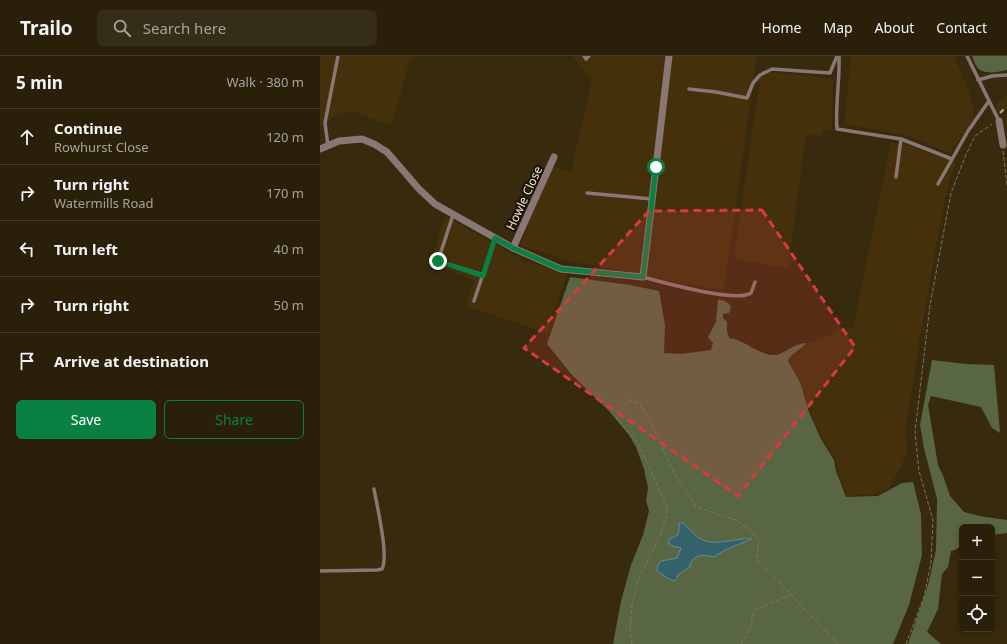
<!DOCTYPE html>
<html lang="en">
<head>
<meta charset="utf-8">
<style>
  :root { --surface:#2a200a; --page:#362d18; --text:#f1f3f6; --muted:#a5a39c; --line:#463e2b; --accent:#0b8043 }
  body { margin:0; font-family:"Noto Sans",sans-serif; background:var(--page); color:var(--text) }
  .controls { position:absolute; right:12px; bottom:12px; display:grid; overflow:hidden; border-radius:6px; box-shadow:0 2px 6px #0003 }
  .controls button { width:36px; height:36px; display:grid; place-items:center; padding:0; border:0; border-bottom:1px solid var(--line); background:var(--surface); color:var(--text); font:20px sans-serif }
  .stop { position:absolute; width:12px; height:12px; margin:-9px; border:3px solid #0b8043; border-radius:50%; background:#fff }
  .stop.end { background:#0b8043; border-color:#fff; box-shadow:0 1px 4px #0008 }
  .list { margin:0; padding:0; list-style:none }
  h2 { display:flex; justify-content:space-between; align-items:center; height:52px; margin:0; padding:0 16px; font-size:17px }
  h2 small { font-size:13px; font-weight:400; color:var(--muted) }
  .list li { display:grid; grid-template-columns:26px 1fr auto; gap:12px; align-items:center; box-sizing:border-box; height:56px; padding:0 16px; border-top:1px solid var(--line) }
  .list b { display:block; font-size:15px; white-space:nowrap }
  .list p { margin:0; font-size:13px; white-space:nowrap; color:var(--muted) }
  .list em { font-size:13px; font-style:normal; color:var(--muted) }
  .actions { display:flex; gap:8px; padding:12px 16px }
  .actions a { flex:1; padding:9px 0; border:1px solid var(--accent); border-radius:6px; text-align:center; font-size:14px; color:var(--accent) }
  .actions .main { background:var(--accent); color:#fff }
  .icon { flex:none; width:22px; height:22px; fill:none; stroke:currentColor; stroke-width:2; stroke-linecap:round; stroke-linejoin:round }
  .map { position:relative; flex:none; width:687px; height:588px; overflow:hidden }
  header { display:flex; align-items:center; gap:24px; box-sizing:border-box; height:56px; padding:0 20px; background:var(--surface); border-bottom:1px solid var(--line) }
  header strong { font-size:19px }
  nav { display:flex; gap:22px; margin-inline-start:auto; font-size:14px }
  .search { width:280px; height:36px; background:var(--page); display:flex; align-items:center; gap:10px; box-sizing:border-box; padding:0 14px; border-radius:6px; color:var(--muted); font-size:15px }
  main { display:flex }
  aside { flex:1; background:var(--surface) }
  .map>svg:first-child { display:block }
</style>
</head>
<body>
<header>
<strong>Trailo</strong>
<div class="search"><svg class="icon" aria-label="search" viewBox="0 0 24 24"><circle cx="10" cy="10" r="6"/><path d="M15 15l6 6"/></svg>Search here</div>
<nav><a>Home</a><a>Map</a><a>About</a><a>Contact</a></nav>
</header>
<main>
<aside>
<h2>5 min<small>Walk · 380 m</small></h2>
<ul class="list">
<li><svg class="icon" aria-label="ahead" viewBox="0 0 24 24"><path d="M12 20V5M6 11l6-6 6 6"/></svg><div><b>Continue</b><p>Rowhurst Close</p></div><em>120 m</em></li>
<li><svg class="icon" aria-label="right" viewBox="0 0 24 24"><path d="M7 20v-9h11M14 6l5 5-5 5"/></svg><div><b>Turn right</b><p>Watermills Road</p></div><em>170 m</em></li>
<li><svg class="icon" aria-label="left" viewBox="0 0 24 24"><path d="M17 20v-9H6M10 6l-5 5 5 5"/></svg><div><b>Turn left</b></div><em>40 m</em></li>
<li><svg class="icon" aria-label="right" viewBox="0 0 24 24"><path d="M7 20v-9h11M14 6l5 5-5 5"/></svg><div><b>Turn right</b></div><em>50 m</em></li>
<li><svg class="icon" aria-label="arrive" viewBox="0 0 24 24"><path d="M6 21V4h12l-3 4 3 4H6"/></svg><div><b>Arrive at destination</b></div></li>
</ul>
<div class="actions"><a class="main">Save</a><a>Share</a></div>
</aside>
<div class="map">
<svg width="687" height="588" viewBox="0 0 687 588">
  <rect width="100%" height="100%" fill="#382a0d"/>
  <g fill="#44310c">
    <path d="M 0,0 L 95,0 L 89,6 L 72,69 L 53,63 L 33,55 L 19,57 L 0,70 Z"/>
    <path d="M 253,0 L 437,0 L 404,234 L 347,225 L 300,214 L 253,206 L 200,189 L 233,110 L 251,116 L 272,24 L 256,5 Z"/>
    <path d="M 531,0 L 634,0 L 648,33 L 653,51 L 654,61 L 630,97 L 589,80 L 524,68 Z"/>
    <path d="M 441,15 L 513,23 L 512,74 L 503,74 L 502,80 L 486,78 L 468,212 L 414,203 Z"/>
    <path d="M 687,39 L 687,52 L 679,60 L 675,50 Z"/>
    <path d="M 571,87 L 585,88 L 636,107 L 627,132 L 600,280 L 585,379 L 588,393 L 580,413 L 568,433 L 555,438 L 527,440 L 518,415 L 516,403 L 501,380 L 489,354 L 481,326 L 469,306 L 471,301 L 487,287 L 504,282 L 520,273 L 533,272 Z"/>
    <path d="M 125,160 L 205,205 L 247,217 L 227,277 L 146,250 L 154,224 L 111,208 Z"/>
  </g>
  <g fill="#596644">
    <path d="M 652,0 L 687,0 L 687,14 C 679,16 664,19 658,12 C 655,10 654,4 652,0 Z"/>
    <path d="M 250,221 L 310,229 L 339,235 L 345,269 L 344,297 L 361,298 L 391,294 L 393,287 L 388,281 L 396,266 L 398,243 L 405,245 L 411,250 L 409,257 L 403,258 L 403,262 L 407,266 L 407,275 L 409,282 C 426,284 437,299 455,299 C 463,299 474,287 487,287 L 470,301 L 468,305 L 480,326 L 489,356 L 500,381 L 514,404 L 516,415 L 526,441 L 558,440 L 582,427 L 593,426 L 601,458 L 602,499 L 589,549 L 573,588 L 293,588 L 301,545 L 311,509 L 323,479 L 329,455 L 326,445 L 328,432 L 324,413 L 316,391 L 309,379 L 289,355 L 252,319 L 227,288 Z"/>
    <path d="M 612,304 L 646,308 L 674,309 L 680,377 L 672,372 L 661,351 L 611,340 L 608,349 L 618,409 L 624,422 L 630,440 L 644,456 L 659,460 L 687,464 L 687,477 L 672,479 L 672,471 L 642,471 L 642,489 L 635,494 L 631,495 L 628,511 L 622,518 L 618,553 L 607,576 L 621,588 L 588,588 L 608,529 L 616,494 L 617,443 L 604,392 L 600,369 Z"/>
  </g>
  <path fill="#33626c" stroke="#6c8a8c" d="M 359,467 L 363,467 C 368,471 373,478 379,482 C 394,492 415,481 432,483 L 405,494 L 394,501 C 384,499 376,497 370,508 L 370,511 L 359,518 L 355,525 C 347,523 344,519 337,515 L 338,509 L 341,505 L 357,502 L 361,492 L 349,489 L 349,483 L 358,479 L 359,474 Z"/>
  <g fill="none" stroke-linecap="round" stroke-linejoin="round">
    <g stroke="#81755d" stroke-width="1" stroke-dasharray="4 2" stroke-linecap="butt">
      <path d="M 683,95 L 687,129"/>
      <path d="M 312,588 L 310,576 L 312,548 L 318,524 L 341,478 L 348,453 L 318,387 L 296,362 L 309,344 L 320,348 L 329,363 L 355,418 L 376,451 L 416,464 L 430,474 L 439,484 L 437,504 C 465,531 490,560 518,588"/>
      <path d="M 421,588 L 430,573 L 434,554 L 470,539"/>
      <path d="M 586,588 L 604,541 L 611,507 L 613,464 L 599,415 L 595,376 L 610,249 L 631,137 L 645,101 L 655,80 L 672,68"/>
    </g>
    <g stroke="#887774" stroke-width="3.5">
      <path d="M 264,0 L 266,3 L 269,0"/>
      <path d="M 519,0 C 520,25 515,49 517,73 L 581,83 L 576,121"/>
      <path d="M 647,0 L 679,65"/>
      <path d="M 658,24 L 672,20 L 687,19"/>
      <path d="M 369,33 L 396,36 L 427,42 L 433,27 L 440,19 L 452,13 L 510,17 L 517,0"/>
      <path d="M 581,83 L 632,103"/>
      <path d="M 8,90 L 5,67 L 18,0"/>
      <path d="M 618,128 L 648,75 L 669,45"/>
      <path d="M 267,137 L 332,143"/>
      <path d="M 133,159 L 118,205 L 163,219"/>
      <path d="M 323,221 C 341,226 418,247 431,237 L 435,226"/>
      <path d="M 154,245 L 175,182"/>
      <path d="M 0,515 L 57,514 L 62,513 C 69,500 57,450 54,433"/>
    </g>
    <g stroke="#887774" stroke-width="7">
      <path d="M 679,65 L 683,89"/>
      <path d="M 0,93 L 19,85 L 42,83 L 54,88 L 67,96 L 99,133 L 115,148 L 193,192 L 241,213 L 323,221 L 349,0"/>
      <path d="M 193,192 L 234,101"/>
    </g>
    <path stroke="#b6ab97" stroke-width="2" stroke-dasharray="5 5" stroke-linecap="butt" d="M 680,57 L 687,50"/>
  </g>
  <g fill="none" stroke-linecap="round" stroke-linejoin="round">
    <path stroke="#0b8043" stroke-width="5" d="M 118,205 L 163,220 L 175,182 L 193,192 L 241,213 L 323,221 L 336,111"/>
  </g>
  <path fill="#d93b3a" fill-opacity="0.2" stroke="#d93b3a" stroke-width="3" stroke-dasharray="8 5" stroke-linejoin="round" d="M 442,154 L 535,291 L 418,440 L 204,292 L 329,155 Z"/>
  <g text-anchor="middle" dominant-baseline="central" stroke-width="4" stroke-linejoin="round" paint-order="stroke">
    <g font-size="12" fill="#f2e9d8" stroke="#1a1408">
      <text transform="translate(204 142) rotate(-65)">Howle Close</text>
    </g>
  </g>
</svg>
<div class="controls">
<button>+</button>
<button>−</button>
<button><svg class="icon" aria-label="locate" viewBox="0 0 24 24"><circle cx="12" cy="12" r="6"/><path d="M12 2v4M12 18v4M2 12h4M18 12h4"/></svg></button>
</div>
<div class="stop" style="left:336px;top:111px"></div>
<div class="stop end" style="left:118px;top:205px"></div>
</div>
</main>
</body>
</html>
